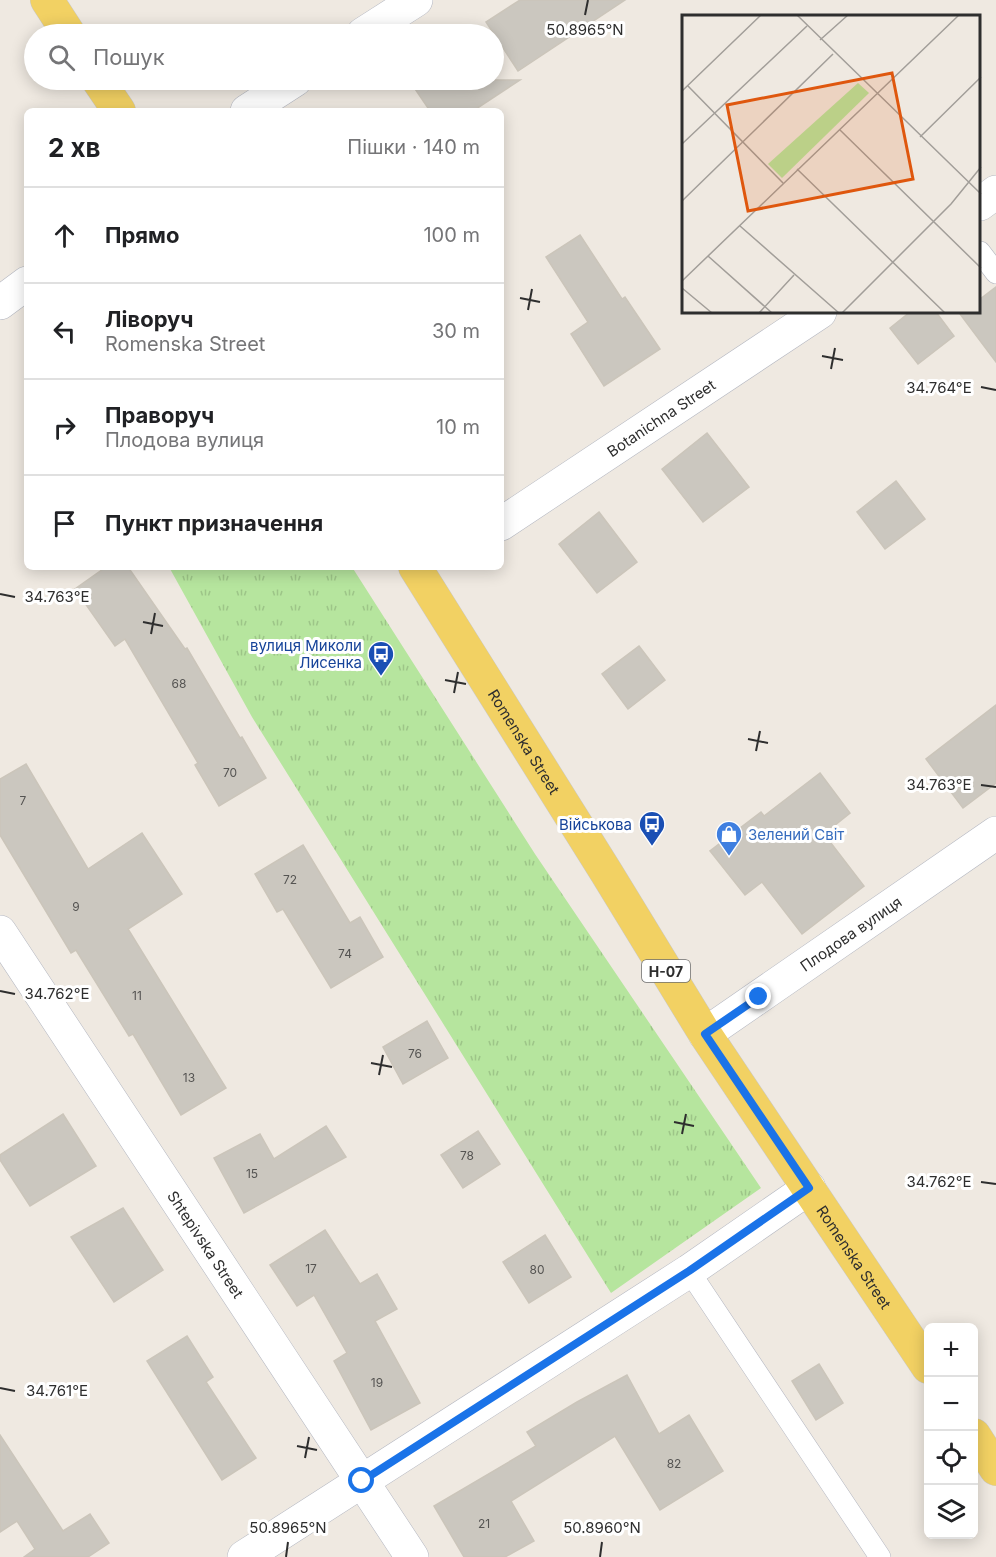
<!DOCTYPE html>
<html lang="uk">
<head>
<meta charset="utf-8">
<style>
  :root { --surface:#fff; --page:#f2f2f2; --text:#202124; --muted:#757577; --line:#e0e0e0 }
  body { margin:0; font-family:Inter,sans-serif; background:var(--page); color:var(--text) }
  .controls { position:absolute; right:18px; bottom:18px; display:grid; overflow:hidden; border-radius:9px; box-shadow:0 3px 15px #0003 }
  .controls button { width:54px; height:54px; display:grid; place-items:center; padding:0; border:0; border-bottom:2px solid var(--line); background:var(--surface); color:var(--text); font:30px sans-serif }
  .stop { position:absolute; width:18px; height:18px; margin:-14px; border:4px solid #1a73e8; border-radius:50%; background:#fff }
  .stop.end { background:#1a73e8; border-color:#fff; box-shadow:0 2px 6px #0008 }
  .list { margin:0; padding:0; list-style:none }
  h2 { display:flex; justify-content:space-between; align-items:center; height:78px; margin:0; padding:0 24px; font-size:26px }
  h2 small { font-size:20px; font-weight:400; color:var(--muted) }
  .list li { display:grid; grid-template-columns:39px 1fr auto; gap:18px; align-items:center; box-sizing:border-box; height:96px; padding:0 24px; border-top:2px solid var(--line) }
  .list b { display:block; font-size:22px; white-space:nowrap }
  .list p { margin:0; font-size:20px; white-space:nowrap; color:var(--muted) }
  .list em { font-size:20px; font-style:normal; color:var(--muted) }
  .icon { flex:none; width:33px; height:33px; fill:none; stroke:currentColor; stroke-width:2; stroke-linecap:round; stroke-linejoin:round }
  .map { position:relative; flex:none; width:996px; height:1557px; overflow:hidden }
  .search { position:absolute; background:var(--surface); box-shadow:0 3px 15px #0003; left:24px; top:24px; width:480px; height:66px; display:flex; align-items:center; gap:15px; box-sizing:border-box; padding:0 21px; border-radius:33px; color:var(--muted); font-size:22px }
  .panel { position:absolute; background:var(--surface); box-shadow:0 3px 15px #0003; left:24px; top:108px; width:480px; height:462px; border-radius:9px }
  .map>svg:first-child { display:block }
</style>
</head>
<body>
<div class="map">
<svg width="996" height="1557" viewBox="0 0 996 1557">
  <defs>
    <pattern id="grass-tufts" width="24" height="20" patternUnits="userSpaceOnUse" patternTransform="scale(1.5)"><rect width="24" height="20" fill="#b6e59e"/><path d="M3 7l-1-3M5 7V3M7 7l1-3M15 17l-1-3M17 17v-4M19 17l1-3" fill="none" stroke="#9dc588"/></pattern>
  </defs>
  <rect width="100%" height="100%" fill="#efe9e1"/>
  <path fill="url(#grass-tufts)" d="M 169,567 L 352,567 L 535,854 L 761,1188 L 611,1293 L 252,717 Z"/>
  <g fill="#cbc7bf" stroke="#cbc5ba" stroke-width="1.5">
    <path d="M 520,0 L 625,0 L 518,71 L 486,22 Z"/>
    <path d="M 409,80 L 520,80 L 473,111 L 430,111 Z"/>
    <path d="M 580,235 L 622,299 L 625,297 L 660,349 L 604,386 L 571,334 L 588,322 L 546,257 Z"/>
    <path d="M 996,287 L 996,362 L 960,314 L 963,312 L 980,312 L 980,299 Z"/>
    <path d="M 910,312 L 936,312 L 954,336 L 918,364 L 890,328 Z"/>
    <path d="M 707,433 L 749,487 L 703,522 L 662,469 Z"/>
    <path d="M 896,481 L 925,519 L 885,549 L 857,512 Z"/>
    <path d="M 599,512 L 637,562 L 597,593 L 559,544 Z"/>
    <path d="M 106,567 L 128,567 L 185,649 L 187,648 L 240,738 L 242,737 L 266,778 L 219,806 L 195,765 L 198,763 L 125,639 L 115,646 L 75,589 Z"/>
    <path d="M 639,646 L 665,680 L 628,709 L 602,674 Z"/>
    <path d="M 996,705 L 996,783 L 963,808 L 926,759 Z"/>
    <path d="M 26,764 L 88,869 L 142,833 L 182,894 L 128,929 L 226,1088 L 181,1115 L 133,1034 L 129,1036 L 76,950 L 71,953 L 0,835 L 0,779 Z"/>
    <path d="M 820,773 L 850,813 L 824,834 L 864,886 L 802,934 L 762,882 L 745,895 L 710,851 L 761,812 L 764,816 Z"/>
    <path d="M 303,845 L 350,923 L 360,917 L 383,957 L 331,988 L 283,909 L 277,912 L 255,874 Z"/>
    <path d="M 427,1021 L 448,1058 L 403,1084 L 383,1047 Z"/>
    <path d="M 63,1114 L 96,1166 L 30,1206 L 0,1160 L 0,1155 Z"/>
    <path d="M 326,1126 L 346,1157 L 244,1213 L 214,1158 L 260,1134 L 274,1159 Z"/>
    <path d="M 478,1131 L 500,1164 L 463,1188 L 441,1155 Z"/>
    <path d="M 123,1208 L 163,1270 L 114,1302 L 71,1237 Z"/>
    <path d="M 325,1230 L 360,1284 L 377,1274 L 397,1309 L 375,1321 L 420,1403 L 371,1430 L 334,1361 L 347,1353 L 314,1295 L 297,1306 L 270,1265 Z"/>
    <path d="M 545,1235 L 571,1277 L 529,1303 L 503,1262 Z"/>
    <path d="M 187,1336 L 213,1377 L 206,1382 L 256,1458 L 222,1480 L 147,1361 Z"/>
    <path d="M 819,1364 L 843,1403 L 816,1420 L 792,1381 Z"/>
    <path d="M 627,1375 L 659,1434 L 689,1415 L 723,1471 L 660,1510 L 615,1436 L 511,1501 L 534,1541 L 505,1557 L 464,1557 L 434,1506 L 536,1446 L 527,1432 L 577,1402 Z"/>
    <path d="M 0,1435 L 63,1531 L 90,1514 L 109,1543 L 88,1557 L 24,1557 L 35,1549 L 17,1521 L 0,1532 Z"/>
  </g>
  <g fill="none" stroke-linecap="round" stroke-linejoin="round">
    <g stroke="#b4b7c1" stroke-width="22">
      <g id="lane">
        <path d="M 980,252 L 996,273"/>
        <path d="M 689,1271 L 880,1557"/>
      </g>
    </g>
    <g stroke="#b4b7c1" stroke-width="34">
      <g id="street">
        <path d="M 363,34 L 416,0"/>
        <path d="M 247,111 L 295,80"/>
        <path d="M 980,204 L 996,192"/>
        <path d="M 0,303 L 27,283"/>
        <path id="s1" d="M 501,524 L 820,312"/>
        <path id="s2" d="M 0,932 L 412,1557"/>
        <path id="s3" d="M 705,1034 L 996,833"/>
        <path d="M 244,1557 L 689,1271 L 809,1188"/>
      </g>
    </g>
    <g stroke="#c9c9c9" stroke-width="34">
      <g id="primary">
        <path d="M 47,0 L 69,34"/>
        <path d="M 98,80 L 119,111"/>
        <path id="s4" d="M 415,567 L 606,872 L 705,1034 L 928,1367"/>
        <path d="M 974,1435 L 996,1469"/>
      </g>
    </g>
    <use href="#lane" stroke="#fff" stroke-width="21"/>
    <use href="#street" stroke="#fff" stroke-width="33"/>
    <use href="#primary" stroke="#f2d163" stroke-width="33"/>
  </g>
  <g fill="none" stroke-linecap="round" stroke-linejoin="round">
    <path stroke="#1a73e8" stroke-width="8" d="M 362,1481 L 689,1271 L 809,1188 L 705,1034 L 759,997"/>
  </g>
  <path fill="none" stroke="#2e2e2e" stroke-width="2" d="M 585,15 L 588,0M 520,298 L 540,302M 528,310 L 532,289M 822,356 L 843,360M 831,369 L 835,348M 981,387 L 996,390M 0,594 L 15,597M 143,622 L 163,626M 151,634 L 155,613M 445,680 L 466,684M 454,693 L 458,672M 748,739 L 768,743M 756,751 L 760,731M 981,785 L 996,787M 0,991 L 15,994M 371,1063 L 392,1067M 379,1075 L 383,1055M 674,1122 L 694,1126M 682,1134 L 686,1114M 981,1182 L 996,1184M 0,1388 L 15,1391M 297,1446 L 317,1450M 305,1458 L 309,1437M 286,1557 L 288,1542M 600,1557 L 602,1542"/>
  <defs>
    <g id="bus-pin" transform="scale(1.35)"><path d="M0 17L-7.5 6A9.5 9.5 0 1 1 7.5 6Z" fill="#1a4fb4" stroke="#fff"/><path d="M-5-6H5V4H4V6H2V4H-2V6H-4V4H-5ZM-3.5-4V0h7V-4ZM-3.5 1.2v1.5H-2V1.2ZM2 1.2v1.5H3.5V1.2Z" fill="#fff"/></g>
    <g id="shop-pin" transform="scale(1.35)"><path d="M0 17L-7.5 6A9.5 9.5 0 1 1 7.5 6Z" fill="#3f7fe0" stroke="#fff"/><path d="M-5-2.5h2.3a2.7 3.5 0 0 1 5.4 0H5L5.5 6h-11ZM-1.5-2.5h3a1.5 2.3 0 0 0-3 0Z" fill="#fff"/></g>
  </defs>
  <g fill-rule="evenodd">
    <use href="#bus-pin" x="381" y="654"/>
    <use href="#bus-pin" x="652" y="824"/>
    <use href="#shop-pin" x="729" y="834"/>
  </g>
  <g text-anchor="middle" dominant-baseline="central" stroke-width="6" stroke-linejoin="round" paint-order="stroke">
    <g font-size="12" fill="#555452">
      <text x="179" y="683">68</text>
      <text x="230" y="772">70</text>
      <text x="23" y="800">7</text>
      <text x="290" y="879">72</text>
      <text x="76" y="906">9</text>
      <text x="345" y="953">74</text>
      <text x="137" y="995">11</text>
      <text x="415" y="1053">76</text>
      <text x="189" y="1077">13</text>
      <text x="467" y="1155">78</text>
      <text x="252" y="1173">15</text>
      <text x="311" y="1268">17</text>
      <text x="537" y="1269">80</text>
      <text x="377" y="1382">19</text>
      <text x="674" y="1463">82</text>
      <text x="484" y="1523">21</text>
    </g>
    <rect fill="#fff" stroke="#6d6d6d" stroke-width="1.5" x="642" y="960" width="48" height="22" rx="4.5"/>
    <g font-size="14" font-weight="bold" fill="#2e2e2e">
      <text x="666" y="971">Н-07</text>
    </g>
    <g font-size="15" fill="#2e2e2e" stroke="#fff">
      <text stroke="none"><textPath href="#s1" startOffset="192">Botanichna Street</textPath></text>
      <text stroke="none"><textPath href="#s4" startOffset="206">Romenska Street</textPath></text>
      <text stroke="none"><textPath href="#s3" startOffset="177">Плодова вулиця</textPath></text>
      <text stroke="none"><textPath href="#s2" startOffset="374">Shtepivska Street</textPath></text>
      <text stroke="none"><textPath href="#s4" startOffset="818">Romenska Street</textPath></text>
    </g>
    <g font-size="15" fill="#164399" stroke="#fff" text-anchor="end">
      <text x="362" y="645">вулиця Миколи<tspan x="362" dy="17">Лисенка</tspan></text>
      <text x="632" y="824">Військова</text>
    </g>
    <g font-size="15" fill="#366cbe" stroke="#fff" text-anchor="start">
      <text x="748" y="834">Зелений Світ</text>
    </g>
  </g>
  <g transform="translate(682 15)">
    <rect width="298" height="298" fill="#efe9e1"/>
    <path d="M 176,68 L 187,78 L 100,163 L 86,149 Z" fill="#b6e59e"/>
    <path fill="none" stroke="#a29e99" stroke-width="1.5" d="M 115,0 L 299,179M 138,25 L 166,0M 6,71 L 101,168M 0,76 L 79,0M 158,115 L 299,253M 238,122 L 299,62M 0,129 L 125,11M 115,154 L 263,298M 0,186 L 151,39M 58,211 L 157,298M 26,241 L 90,298M 0,266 L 277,0M 0,273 L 30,298M 77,298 L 112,260M 160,298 L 269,189 L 299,152"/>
    <path fill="#df570e" fill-opacity="0.15" stroke="#df570e" stroke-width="3" d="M 210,58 L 231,164 L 66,196 L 45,90 Z"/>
    <rect width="298" height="298" fill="none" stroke="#2e2e2e" stroke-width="3"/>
  </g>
  <g font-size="15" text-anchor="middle" fill="#2e2e2e" stroke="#fff" stroke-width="6" stroke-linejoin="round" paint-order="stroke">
    <text x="585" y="35">50.8965°N</text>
    <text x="939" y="393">34.764°E</text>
    <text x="57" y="602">34.763°E</text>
    <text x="939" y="790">34.763°E</text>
    <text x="57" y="999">34.762°E</text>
    <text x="939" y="1187">34.762°E</text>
    <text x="57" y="1396">34.761°E</text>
    <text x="288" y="1533">50.8965°N</text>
    <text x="602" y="1533">50.8960°N</text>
  </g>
</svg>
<div class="controls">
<button>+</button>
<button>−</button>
<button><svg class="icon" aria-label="locate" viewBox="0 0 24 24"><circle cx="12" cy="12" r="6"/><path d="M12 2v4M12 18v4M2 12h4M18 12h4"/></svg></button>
<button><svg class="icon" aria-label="layers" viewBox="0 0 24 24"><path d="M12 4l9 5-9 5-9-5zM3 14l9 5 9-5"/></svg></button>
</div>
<div class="stop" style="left:362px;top:1481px"></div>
<div class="stop end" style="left:759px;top:997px"></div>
<div class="search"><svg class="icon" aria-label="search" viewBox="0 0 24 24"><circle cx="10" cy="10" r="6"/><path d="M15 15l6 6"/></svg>Пошук</div>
<section class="panel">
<h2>2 хв<small>Пішки · 140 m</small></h2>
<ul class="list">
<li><svg class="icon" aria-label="ahead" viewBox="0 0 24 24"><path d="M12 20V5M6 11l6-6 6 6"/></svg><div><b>Прямо</b></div><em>100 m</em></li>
<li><svg class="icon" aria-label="left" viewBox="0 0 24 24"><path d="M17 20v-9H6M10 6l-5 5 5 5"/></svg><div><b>Ліворуч</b><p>Romenska Street</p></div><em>30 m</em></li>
<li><svg class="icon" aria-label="right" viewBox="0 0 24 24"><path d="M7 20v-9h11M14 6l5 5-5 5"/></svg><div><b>Праворуч</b><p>Плодова вулиця</p></div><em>10 m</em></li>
<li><svg class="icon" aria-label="arrive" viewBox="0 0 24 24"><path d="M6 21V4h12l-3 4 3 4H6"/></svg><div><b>Пункт призначення</b></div></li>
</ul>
</section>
</div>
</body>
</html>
